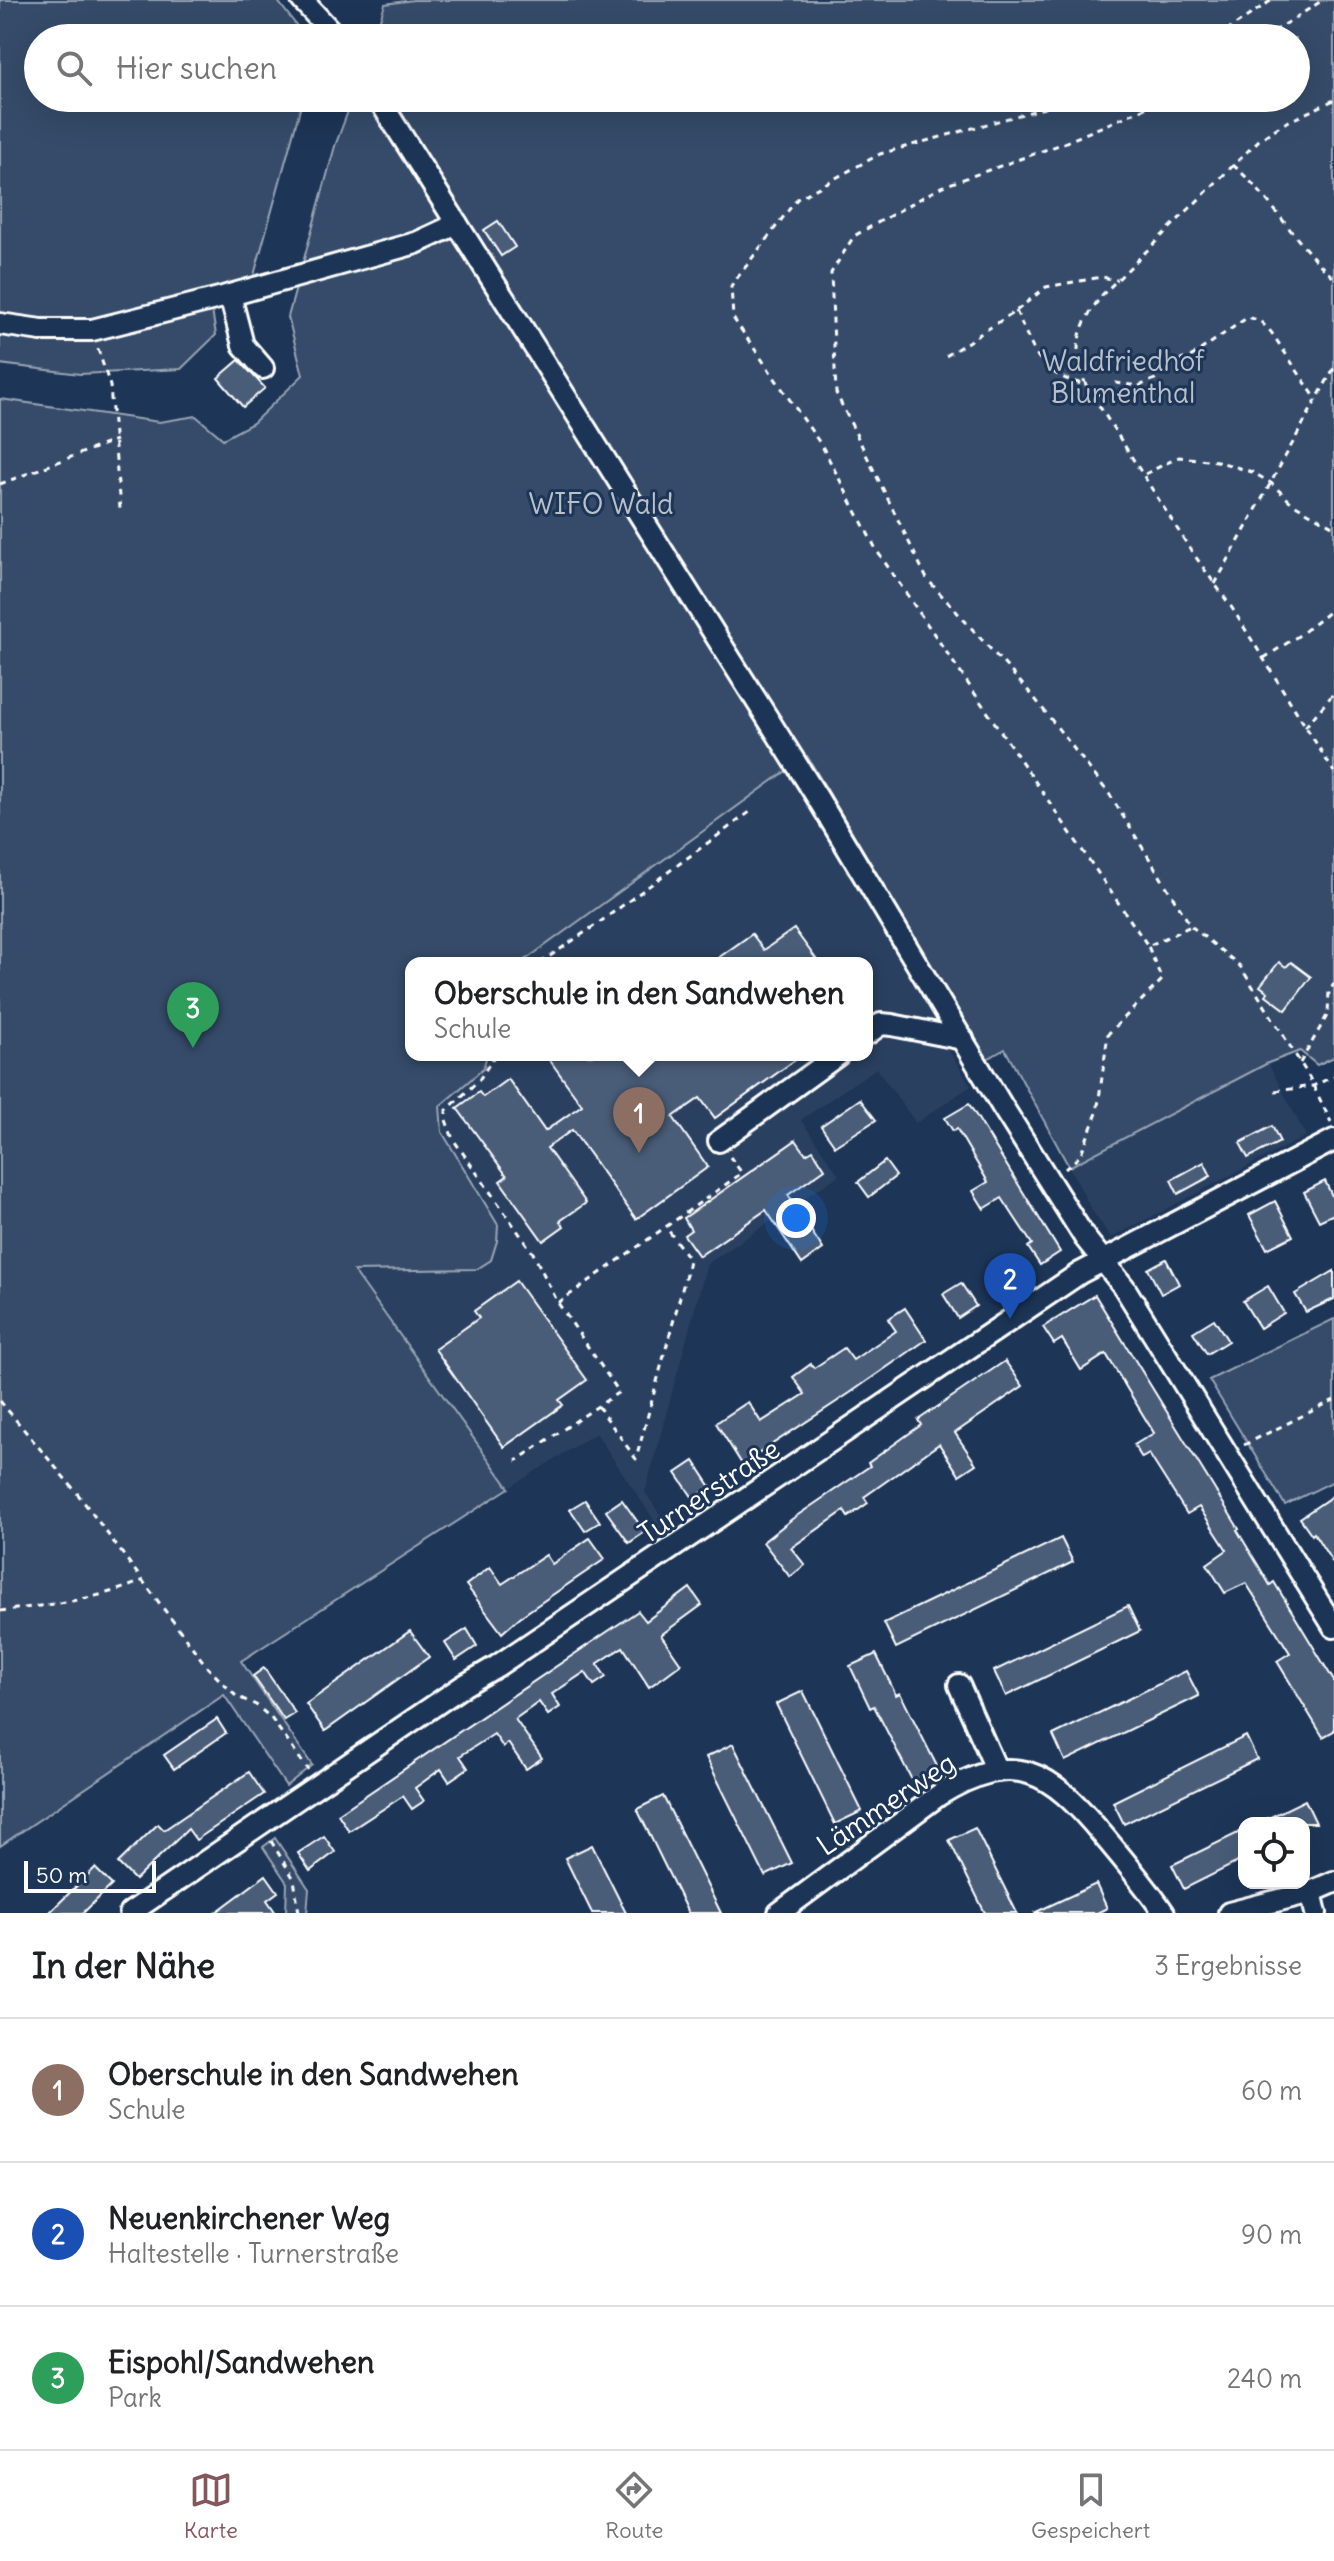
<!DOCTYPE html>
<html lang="de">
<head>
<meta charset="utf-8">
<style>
  :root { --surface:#fff; --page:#f6f6f6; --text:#202124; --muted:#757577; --line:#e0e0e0; --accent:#84575d }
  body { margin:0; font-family:Delius,sans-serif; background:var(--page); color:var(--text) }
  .controls { position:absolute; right:24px; bottom:24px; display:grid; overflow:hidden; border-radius:16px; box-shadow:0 8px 32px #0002 }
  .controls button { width:72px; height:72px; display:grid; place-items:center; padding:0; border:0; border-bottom:2px solid var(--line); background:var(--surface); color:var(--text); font:40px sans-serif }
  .scale { position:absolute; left:24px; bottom:20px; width:132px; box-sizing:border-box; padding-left:8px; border:4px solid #fff; border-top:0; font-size:22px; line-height:28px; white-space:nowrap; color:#fff; -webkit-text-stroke:6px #1d3557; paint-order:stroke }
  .you { position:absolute; left:796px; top:1218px; width:28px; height:28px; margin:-20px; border:6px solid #fff; border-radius:50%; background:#1a73e8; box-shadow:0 0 0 12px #1a73e833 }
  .badge { display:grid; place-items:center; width:52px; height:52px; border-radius:50%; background:var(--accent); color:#fff; font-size:26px; font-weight:700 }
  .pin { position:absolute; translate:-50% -66px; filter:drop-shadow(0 2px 4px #0008) }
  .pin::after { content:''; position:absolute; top:42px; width:28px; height:24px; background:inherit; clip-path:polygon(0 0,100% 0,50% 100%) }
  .popup { position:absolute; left:405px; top:957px; width:468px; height:104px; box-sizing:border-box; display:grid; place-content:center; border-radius:16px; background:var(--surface); filter:drop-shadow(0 2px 6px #0005); font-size:26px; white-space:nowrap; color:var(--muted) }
  .popup b { font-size:30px; color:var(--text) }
  .popup::after { content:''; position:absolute; left:50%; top:100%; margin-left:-16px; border:16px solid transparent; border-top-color:var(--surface) }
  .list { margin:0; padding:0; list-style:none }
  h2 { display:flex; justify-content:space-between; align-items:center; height:104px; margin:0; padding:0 32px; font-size:34px }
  h2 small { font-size:26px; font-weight:400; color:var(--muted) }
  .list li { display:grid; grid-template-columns:52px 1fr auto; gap:24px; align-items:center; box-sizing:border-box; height:144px; padding:0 32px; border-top:2px solid var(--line) }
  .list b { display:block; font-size:30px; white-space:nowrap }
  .list p { margin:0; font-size:26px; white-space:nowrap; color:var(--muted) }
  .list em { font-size:26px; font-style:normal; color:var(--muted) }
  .icon { flex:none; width:44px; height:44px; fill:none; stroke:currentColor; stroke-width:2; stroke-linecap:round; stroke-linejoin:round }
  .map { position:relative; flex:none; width:1334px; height:1913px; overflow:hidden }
  .search { position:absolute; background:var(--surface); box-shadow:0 8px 32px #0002; left:24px; right:24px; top:24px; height:88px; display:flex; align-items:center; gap:20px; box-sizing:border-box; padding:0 28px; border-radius:44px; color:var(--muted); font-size:30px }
  .sheet { height:536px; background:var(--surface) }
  nav { display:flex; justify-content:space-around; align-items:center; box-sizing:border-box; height:112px; border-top:2px solid var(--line); background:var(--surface); font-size:22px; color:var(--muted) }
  nav a { display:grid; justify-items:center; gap:4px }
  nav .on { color:var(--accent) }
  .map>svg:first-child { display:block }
</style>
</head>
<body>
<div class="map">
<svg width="1334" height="1913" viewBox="0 0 1334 1913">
  <rect width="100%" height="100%" fill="#1d3557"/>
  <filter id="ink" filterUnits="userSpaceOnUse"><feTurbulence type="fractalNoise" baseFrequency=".0125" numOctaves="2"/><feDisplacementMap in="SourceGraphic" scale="16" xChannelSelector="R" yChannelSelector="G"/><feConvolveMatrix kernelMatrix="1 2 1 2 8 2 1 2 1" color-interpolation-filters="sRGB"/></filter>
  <g filter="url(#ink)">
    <g fill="#2a4161">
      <path d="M 791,769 L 949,1031 L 945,1044 L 971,1086 L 916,1123 L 876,1068 L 801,1120 L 839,1175 L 707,1264 L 645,1492 L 666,1524 L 660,1529 L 596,1433 L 509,1488 L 353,1271 L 477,1269 L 439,1117 L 440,1106 L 483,1069 L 487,1055 L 867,1055 L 867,963 L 521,963 Z"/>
      <path d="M 1268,1063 L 1306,1136 L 1111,1238 L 1093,1212 L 1069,1167 Z"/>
    </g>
    <g fill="#364b69" stroke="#9aa5b4" stroke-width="2">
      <path d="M 0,0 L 277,0 L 306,38 L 38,38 L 38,98 L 303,98 L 253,279 L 209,292 L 216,335 L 181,369 L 80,374 L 0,364 Z"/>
      <path d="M 413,0 L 1334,0 L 1334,1057 L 1317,1065 L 1300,1051 L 1268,1063 L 1069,1167 L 1005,1049 L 987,1059 L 807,756 L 521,963 L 411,963 L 411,1055 L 487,1055 L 483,1069 L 440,1106 L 442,1132 L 498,1225 L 497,1241 L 491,1260 L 477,1269 L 354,1271 L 509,1488 L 241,1661 L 312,1765 L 286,1786 L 224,1695 L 0,1846 L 0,399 L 159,422 L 196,416 L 223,439 L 253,423 L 303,375 L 288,317 L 335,146 L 353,98 L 1296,98 L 1296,38 L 374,38 L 385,4 Z"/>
      <path d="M 1334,1319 L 1334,1481 L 1285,1505 L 1209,1380 Z"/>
      <path d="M 275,1838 L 309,1889 L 307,1913 L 286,1913 L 287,1883 L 263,1847 Z"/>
    </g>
    <g fill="#4a5d79" stroke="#fff" stroke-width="2">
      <path d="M 498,221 L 515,247 L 501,256 L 484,230 Z"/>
      <path d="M 239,360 L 265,388 L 243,407 L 218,378 Z"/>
      <path d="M 794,929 L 819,963 L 711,963 L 752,934 L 764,950 Z"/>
      <path d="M 1279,962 L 1286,967 L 1291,962 L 1311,977 L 1286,1010 L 1266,995 L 1268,992 L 1260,986 Z"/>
      <path d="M 546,1055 L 802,1055 L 715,1118 L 700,1098 L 673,1117 L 708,1167 L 636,1219 L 572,1130 L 547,1148 L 586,1203 L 560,1221 L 564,1226 L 543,1241 L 500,1181 L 507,1176 L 457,1108 L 479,1092 L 483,1097 L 508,1079 L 545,1131 L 582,1105 Z"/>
      <path d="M 860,1099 L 876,1120 L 835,1146 L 821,1126 Z"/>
      <path d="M 969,1104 L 1060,1252 L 1040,1265 L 1028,1247 L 1032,1244 L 1002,1198 L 984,1209 L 973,1191 L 988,1182 L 957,1129 L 953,1131 L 945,1118 Z"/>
      <path d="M 1272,1126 L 1280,1142 L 1248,1158 L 1240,1143 Z"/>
      <path d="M 796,1140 L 806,1154 L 813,1150 L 825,1169 L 788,1195 L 823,1249 L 802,1264 L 766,1210 L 699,1256 L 684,1235 L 691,1230 L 684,1218 Z"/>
      <path d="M 885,1161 L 896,1176 L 869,1197 L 858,1182 Z"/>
      <path d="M 1204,1162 L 1211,1176 L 1178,1194 L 1171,1180 Z"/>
      <path d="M 1325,1181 L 1334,1200 L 1334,1214 L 1319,1221 L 1304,1192 Z"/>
      <path d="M 1275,1201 L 1293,1236 L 1267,1249 L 1249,1215 Z"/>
      <path d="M 1166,1259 L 1179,1284 L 1161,1294 L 1148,1269 Z"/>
      <path d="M 1334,1271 L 1334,1299 L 1306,1312 L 1295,1294 Z"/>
      <path d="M 516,1281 L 587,1380 L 559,1400 L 563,1405 L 504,1447 L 435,1349 L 479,1318 L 474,1311 Z"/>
      <path d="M 961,1283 L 976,1306 L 958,1318 L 943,1294 Z"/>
      <path d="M 1268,1286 L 1284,1313 L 1260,1328 L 1243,1301 Z"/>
      <path d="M 1095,1295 L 1239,1529 L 1237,1530 L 1270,1585 L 1274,1582 L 1334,1681 L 1334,1731 L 1323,1737 L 1277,1661 L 1290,1653 L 1246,1583 L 1225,1593 L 1207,1564 L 1227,1550 L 1199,1507 L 1187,1514 L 1149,1454 L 1142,1458 L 1134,1445 L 1154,1433 L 1106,1354 L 1081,1370 L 1062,1339 L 1054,1344 L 1043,1327 Z"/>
      <path d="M 905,1308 L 926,1340 L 850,1393 L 742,1464 L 716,1423 L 748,1402 L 761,1422 L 805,1394 L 793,1377 L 811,1364 L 814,1368 L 844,1348 L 853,1360 L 896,1331 L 888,1319 Z"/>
      <path d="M 1214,1319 L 1228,1341 L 1207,1354 L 1193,1332 Z"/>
      <path d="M 1005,1361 L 1023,1386 L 955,1433 L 976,1464 L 959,1475 L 939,1444 L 864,1497 L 868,1503 L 848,1517 L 844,1511 L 791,1548 L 805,1565 L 790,1577 L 763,1542 L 792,1519 L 870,1466 L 868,1463 L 921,1425 L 918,1420 Z"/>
      <path d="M 694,1461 L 711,1487 L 693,1498 L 676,1473 Z"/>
      <path d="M 1334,1495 L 1334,1565 L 1314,1533 L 1312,1535 L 1300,1518 Z"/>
      <path d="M 585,1500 L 600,1522 L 585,1531 L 570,1509 Z"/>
      <path d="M 622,1500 L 645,1532 L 629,1543 L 606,1511 Z"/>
      <path d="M 590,1538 L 605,1559 L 520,1617 L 502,1633 L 466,1585 L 490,1567 L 502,1584 L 546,1555 L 552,1564 Z"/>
      <path d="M 1061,1538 L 1073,1562 L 896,1648 L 884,1623 Z"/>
      <path d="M 690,1588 L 702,1605 L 661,1635 L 681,1664 L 665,1676 L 649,1687 L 623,1647 L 597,1664 L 606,1677 L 594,1685 L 585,1672 L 552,1694 L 560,1707 L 548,1715 L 539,1702 L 515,1719 L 542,1758 L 526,1769 L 508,1743 L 503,1747 L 494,1734 L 460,1756 L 468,1768 L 449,1781 L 441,1769 L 415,1788 L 424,1801 L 412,1809 L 403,1796 L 349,1831 L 338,1814 L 638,1611 L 646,1621 Z"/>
      <path d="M 1128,1606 L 1140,1631 L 1006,1696 L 994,1671 Z"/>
      <path d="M 467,1629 L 477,1646 L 456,1660 L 445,1643 Z"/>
      <path d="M 410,1631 L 429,1657 L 325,1731 L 306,1704 Z"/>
      <path d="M 876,1654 L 896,1695 L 900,1693 L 940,1772 L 914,1784 L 874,1706 L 870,1708 L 850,1666 Z"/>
      <path d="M 264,1668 L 295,1713 L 284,1720 L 253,1676 Z"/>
      <path d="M 1186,1671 L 1199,1696 L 1065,1761 L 1053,1735 Z"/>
      <path d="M 803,1691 L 862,1811 L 835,1824 L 776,1704 Z"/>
      <path d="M 217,1719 L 226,1733 L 174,1769 L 164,1755 Z"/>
      <path d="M 1246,1736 L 1257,1759 L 1124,1824 L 1113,1802 Z"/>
      <path d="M 733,1744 L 792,1863 L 765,1876 L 706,1757 Z"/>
      <path d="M 249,1772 L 264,1794 L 196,1840 L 188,1829 L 135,1880 L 118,1863 L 158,1824 L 164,1830 Z"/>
      <path d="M 663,1796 L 721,1913 L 688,1913 L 637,1809 Z"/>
      <path d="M 1305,1800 L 1316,1823 L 1258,1823 Z"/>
      <path d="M 975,1828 L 1017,1913 L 985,1913 L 949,1840 Z"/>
      <path d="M 1244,1830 L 1244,1859 L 1184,1889 L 1172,1865 Z"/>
      <path d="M 324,1836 L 335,1852 L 310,1871 L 298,1853 Z"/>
      <path d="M 592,1845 L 626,1913 L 592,1913 L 565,1858 Z"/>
      <path d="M 95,1868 L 112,1885 L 83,1913 L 49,1913 Z"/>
      <path d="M 266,1875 L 278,1892 L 267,1900 L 276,1913 L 215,1913 Z"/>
      <path d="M 1096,1884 L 1107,1908 L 1097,1913 L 1034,1913 Z"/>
    </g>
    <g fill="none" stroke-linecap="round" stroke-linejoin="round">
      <g stroke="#fff" stroke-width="26">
        <g id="minor">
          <path d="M 302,0 L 337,38"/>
          <path d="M 378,98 L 817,797 L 1002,1106 L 1085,1238 L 1124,1287 L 1334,1627"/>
          <path d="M 230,295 L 243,345 L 263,368"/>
          <path d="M 0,324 L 41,330 L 92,330 L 223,297 L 416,243 L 457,224"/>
          <path d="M 867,1034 L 881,1024 L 892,1025 L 963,1039"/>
          <path d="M 719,1141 L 838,1055"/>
          <path d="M 959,1685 L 997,1771"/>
          <path d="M 1311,1892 L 1316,1913"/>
          <path d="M 130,1913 L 463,1686 L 497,1666 L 1080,1273 L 1334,1140"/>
          <path d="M 779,1913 L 939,1795 C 1015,1748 1050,1771 1102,1834 C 1124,1860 1145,1885 1164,1913"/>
          <path d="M 1229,1913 L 1311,1892 L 1334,1882"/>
        </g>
      </g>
      <g stroke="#fff" stroke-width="3" stroke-dasharray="6 6" stroke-linecap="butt">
        <path d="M 1216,38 L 1272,0"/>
        <path d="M 1264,38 L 1323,0"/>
        <path d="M 1080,98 L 880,154 L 797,199 L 731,286 L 733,318 L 822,446 L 877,551 L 1148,946 L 1191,926"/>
        <path d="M 1168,98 L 1059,145 L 941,187 L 854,236 L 831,273 L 836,393 L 927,579 L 1032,695 L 1110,795 L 1191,926 L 1240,966 L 1308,1075 L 1331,1122"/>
        <path d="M 1233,165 C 1272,198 1295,244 1334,278"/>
        <path d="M 1016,311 C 1036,354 1037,373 1086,385 L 1190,549 L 1232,608 L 1334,772"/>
        <path d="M 98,349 L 110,386 L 120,509"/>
        <path d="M 946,356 L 1016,311 L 1046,287 L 1102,277 L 1117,280"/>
        <path d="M 1086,385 C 1070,348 1079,325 1103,294 L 1260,139 L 1283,124 L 1334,100"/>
        <path d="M 1095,396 L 1116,383 L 1139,386 L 1155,379 L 1170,364 L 1192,356 L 1248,317 L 1260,321 L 1271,332 L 1317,400"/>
        <path d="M 1145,474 L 1179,457 L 1217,461 L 1252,472 L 1271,483 L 1292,503 L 1334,527"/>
        <path d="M 0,484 L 116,440"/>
        <path d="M 1215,584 L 1334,368"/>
        <path d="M 1264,658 L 1301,634 L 1334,608"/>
        <path d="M 1305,727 L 1334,693"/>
        <path d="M 540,963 L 600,922 L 754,809"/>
        <path d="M 495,1055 L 479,1080 L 446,1111 L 446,1120 L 453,1139 L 533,1253 L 558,1303 L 619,1392 L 516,1461"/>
        <path d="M 1300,1063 L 1328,1014 L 1329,991 L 1334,984"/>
        <path d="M 1275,1091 L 1313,1086 L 1334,1076"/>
        <path d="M 1065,1169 L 1080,1156 L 1097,1113 L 1108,1034 L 1162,980 L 1148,946"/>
        <path d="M 558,1303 L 742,1173 L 730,1157"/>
        <path d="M 0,1401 L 77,1493 L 208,1668 L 236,1696 L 256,1705 L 271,1718 L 308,1770"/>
        <path d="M 598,1406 L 636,1459 L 687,1271 L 689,1259 L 666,1227"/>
        <path d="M 1244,1445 L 1334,1400"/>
        <path d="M 0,1611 C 48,1605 97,1600 142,1581"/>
        <path d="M 271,1841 L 294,1879 L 299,1913"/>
      </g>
      <use href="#minor" stroke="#1d3557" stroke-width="20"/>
    </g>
  </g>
  <g text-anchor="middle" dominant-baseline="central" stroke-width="6" stroke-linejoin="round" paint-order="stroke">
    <g font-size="28" fill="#b9c0ca" stroke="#1d3557">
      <text x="1123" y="361">Waldfriedhof<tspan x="1123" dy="32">Blumenthal</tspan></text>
      <text x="601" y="504">WIFO Wald</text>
    </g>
    <g font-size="28" fill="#fff" stroke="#1d3557">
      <text transform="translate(709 1491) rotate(-34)">Turnerstraße</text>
      <text transform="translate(886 1804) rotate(-34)">Lämmerweg</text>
    </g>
  </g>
</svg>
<div class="controls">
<button><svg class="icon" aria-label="locate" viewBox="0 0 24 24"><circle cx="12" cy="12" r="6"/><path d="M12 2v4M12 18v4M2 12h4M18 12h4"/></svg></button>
</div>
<div class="scale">50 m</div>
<div class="you"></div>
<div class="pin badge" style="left:639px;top:1153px;background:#8d6e63">1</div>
<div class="popup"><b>Oberschule in den Sandwehen</b>Schule</div>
<div class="pin badge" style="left:1010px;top:1319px;background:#1a4fb4">2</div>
<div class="pin badge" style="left:193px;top:1048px;background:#2e9e5b">3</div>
<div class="search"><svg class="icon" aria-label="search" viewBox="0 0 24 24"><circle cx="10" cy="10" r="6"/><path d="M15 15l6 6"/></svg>Hier suchen</div>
</div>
<section class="sheet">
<h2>In der Nähe<small>3 Ergebnisse</small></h2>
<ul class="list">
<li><span class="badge" style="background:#8d6e63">1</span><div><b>Oberschule in den Sandwehen</b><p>Schule</p></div><em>60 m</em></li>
<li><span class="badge" style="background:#1a4fb4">2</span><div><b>Neuenkirchener Weg</b><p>Haltestelle · Turnerstraße</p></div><em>90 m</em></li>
<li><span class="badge" style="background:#2e9e5b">3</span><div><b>Eispohl/Sandwehen</b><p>Park</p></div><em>240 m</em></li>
</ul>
</section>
<nav>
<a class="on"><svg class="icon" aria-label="map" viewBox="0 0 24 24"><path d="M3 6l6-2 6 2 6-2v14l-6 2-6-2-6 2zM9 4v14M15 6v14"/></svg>Karte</a>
<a><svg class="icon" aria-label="directions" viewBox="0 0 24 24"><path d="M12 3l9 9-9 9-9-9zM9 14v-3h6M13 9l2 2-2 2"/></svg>Route</a>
<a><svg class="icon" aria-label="saved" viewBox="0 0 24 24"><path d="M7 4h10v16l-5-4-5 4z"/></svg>Gespeichert</a>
</nav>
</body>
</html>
